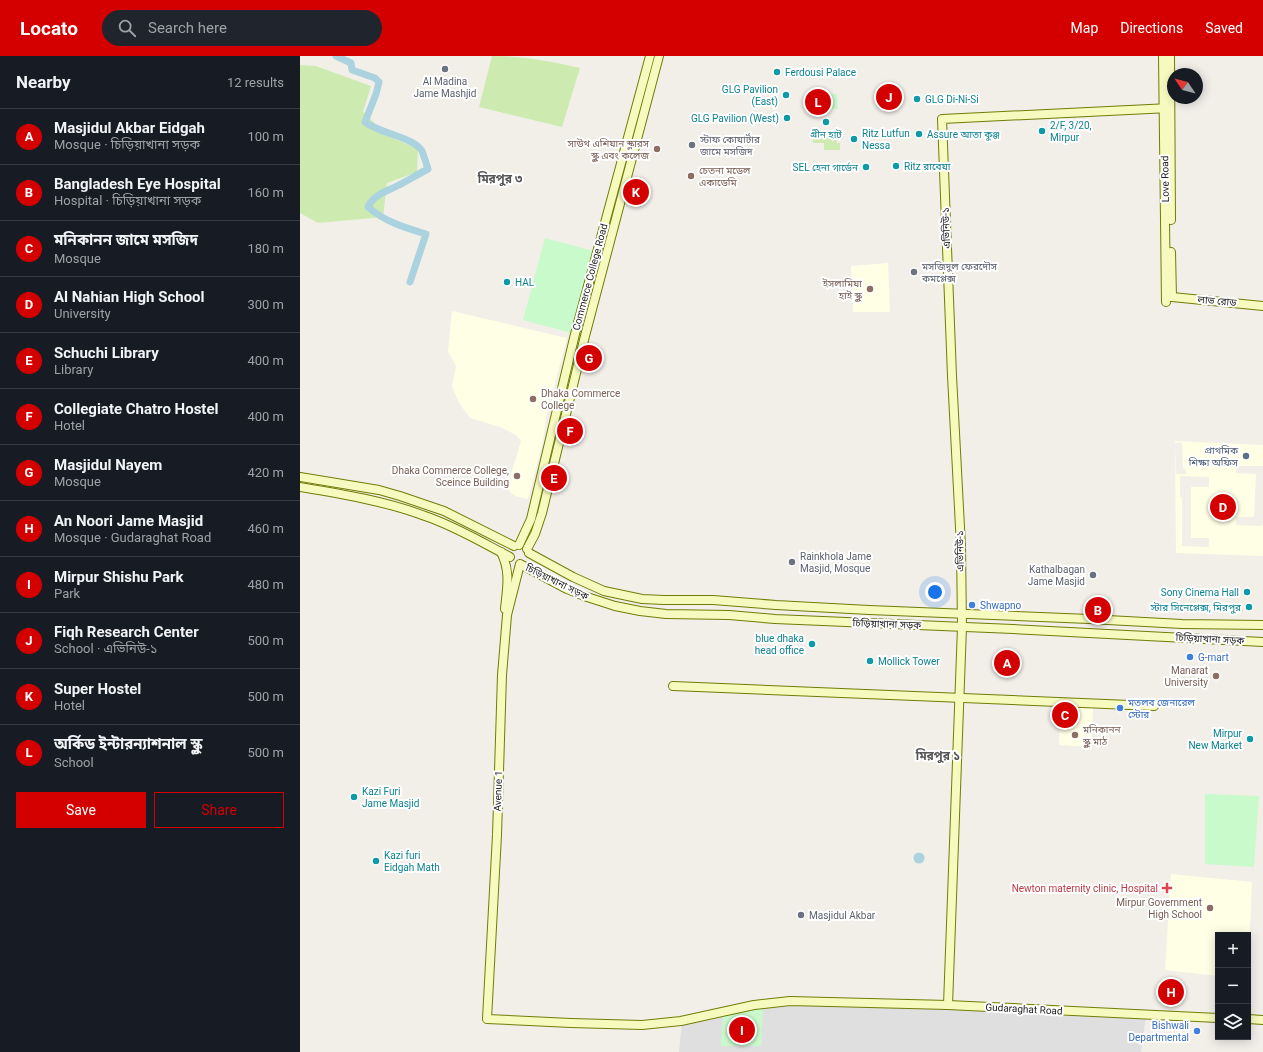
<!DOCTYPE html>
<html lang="en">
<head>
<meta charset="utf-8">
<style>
  :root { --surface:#171b24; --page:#20242c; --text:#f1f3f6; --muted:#9ea1a6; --line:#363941; --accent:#d40000 }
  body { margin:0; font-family:Roboto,"Noto Sans Bengali",sans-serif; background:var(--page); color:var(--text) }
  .controls { position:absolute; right:12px; bottom:12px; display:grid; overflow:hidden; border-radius:0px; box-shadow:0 2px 10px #0003 }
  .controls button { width:36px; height:36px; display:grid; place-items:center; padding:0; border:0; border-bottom:1px solid var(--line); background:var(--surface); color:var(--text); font:20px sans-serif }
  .compass { position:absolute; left:867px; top:12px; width:36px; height:36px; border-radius:50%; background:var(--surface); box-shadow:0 2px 10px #0003; rotate:305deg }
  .you { position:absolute; left:635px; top:536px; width:14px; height:14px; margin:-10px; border:3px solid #fff; border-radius:50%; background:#1a73e8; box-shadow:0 0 0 6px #1a73e833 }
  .badge { display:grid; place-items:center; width:26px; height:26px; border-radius:50%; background:var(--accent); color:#fff; font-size:13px; font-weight:700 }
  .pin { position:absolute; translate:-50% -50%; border:2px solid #fff; box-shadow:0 1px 4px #0006 }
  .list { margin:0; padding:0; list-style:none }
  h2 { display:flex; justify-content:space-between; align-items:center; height:52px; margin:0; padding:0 16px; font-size:17px }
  h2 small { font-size:13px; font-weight:400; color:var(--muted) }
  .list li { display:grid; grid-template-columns:26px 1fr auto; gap:12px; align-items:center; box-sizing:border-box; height:56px; padding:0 16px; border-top:1px solid var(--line) }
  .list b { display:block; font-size:15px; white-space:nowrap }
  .list p { margin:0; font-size:13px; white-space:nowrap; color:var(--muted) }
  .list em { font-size:13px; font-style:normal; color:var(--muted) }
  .actions { display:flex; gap:8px; padding:12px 16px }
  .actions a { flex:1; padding:9px 0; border:1px solid var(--accent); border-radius:0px; text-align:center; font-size:14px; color:var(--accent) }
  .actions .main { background:var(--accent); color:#fff }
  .icon { flex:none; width:22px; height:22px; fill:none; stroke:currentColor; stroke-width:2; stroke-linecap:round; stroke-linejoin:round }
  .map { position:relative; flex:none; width:963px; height:996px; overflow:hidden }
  header { display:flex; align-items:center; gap:24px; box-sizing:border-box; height:56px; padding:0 20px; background:var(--accent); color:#fff }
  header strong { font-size:19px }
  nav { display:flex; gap:22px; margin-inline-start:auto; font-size:14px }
  .search { width:280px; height:36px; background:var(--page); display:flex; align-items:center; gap:10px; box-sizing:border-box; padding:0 14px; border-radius:22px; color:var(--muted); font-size:15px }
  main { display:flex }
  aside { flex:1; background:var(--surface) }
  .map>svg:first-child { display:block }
</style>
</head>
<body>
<header>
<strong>Locato</strong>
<div class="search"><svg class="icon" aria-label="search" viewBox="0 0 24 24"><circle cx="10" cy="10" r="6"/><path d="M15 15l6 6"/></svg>Search here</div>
<nav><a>Map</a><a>Directions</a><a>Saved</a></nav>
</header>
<main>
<aside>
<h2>Nearby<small>12 results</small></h2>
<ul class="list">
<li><span class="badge">A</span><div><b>Masjidul Akbar Eidgah</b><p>Mosque · চিড়িয়াখানা সড়ক</p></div><em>100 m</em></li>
<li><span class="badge">B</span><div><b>Bangladesh Eye Hospital</b><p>Hospital · চিড়িয়াখানা সড়ক</p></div><em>160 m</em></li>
<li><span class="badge">C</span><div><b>মনিকানন জামে মসজিদ</b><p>Mosque</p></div><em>180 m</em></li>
<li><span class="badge">D</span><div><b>Al Nahian High School</b><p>University</p></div><em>300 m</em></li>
<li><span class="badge">E</span><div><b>Schuchi Library</b><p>Library</p></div><em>400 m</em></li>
<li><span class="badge">F</span><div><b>Collegiate Chatro Hostel</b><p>Hotel</p></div><em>400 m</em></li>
<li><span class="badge">G</span><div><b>Masjidul Nayem</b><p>Mosque</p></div><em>420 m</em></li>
<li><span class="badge">H</span><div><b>An Noori Jame Masjid</b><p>Mosque · Gudaraghat Road</p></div><em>460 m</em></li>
<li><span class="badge">I</span><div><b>Mirpur Shishu Park</b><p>Park</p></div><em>480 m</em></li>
<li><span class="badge">J</span><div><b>Fiqh Research Center</b><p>School · এভিনিউ-১</p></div><em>500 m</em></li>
<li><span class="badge">K</span><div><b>Super Hostel</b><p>Hotel</p></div><em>500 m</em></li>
<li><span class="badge">L</span><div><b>অর্কিড ইন্টারন্যাশনাল স্কুল</b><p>School</p></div><em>500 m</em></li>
</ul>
<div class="actions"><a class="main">Save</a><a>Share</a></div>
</aside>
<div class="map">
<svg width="963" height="996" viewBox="0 0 963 996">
  <rect width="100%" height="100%" fill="#f2efe9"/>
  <path fill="#e0dfdf" d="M 479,947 L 846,960 L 841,996 L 379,996 L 382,966 Z"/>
  <g fill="#ffffe5" fill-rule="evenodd">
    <path d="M 588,207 L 590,256 L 553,256 L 551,210 Z"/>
    <path d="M 152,255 L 267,282 L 246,361 L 243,385 L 228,443 L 215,440 L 209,435 L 211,418 L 221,385 L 216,379 L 200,371 L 170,362 L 159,347 L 152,330 L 156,310 L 148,296 Z"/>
    <path d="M 875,385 L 963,389 L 963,410 L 936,410 L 936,417 L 956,418 L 954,461 L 936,461 L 936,469 L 962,470 L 963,468 L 963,500 L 876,497 ZM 882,386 L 883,412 L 886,413 L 886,418 L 876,418 L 875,387 ZM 880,420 L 909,421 L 909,431 L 891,431 L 891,482 L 909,482 L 909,491 L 882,490 L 882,441 L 880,441 Z"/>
    <path d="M 772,650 L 793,652 L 791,691 L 759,689 L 760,668 L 770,668 Z"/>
    <path d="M 871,818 L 952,826 L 948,920 L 948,879 L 918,879 L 918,920 L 865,914 Z"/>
  </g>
  <g fill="#cdebb0">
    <path d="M 192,0 C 222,0 251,5 280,12 L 262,71 L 179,51 Z"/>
    <path d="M 0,9 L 16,10 L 71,30 L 63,56 L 88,80 L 118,93 L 117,116 L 87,127 L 83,161 L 18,167 L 0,157 Z"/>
    <path d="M 512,77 L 536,77 L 537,87 L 540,87 L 540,94 L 524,94 L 524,87 L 513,87 Z"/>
  </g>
  <g fill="#c8facc">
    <path d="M 525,38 L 537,38 L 538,53 L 526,53 Z"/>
    <path d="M 245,182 L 297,196 L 275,278 L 223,264 Z"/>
    <path d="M 905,738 L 959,740 L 954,811 L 905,808 Z"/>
    <path d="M 463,950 L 461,990 L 421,990 L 423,959 Z"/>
  </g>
  <circle fill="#aad3df" cx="619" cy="802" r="5.5"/>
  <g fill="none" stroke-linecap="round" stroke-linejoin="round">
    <path stroke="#aad3df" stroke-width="7" d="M 36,0 L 51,7 L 52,14 L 75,22 L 79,26 L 76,38 L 65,66 C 78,77 114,81 122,95 C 124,100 126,107 128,113 C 118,118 109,124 99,129 C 88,135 74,138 68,151 C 85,166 106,172 126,178 L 110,226"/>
    <g stroke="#707d05" stroke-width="10">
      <g id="secondary">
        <path d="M 863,0 L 866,246"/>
        <path d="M 870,0 L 871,164"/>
        <path d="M 871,196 L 872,241"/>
        <path d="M 872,241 L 963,250"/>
        <path d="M 0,421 L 79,434 L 100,440 L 144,455 L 214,490"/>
        <path d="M 0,431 C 42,438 85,445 125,460 C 155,470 183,487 210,501"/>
        <path d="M 219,489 L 231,463 L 275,278 L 350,0"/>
        <path d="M 227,493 L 235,478 L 242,457 L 285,280 L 359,0"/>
        <path d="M 201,496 C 211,516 207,532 205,553"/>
        <path d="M 229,497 L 273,521 L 304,535 L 342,543 L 364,544 L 413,544 L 476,549 L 569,554 L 789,563 L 882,568 L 963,569"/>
        <path d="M 373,630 L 854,650"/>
        <path d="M 648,949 L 662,571 L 661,490 L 652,320 L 642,63 L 870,52"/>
        <path d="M 918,962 L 648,949 L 490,945 L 454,949 L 381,965 L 342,969 L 271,967 L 187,963 L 197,779 L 202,619 L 207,559 L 220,508 L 267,533 L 284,540 L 315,550 L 340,555 L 366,558 L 429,559 L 475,563 L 713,573 L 963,586"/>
        <path d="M 948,963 L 963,964"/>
      </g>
    </g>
    <use href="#secondary" stroke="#f7fabf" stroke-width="8"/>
  </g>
  <g fill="#6b7280" stroke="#fff" stroke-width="1.5">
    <circle cx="145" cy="13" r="4"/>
    <circle cx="392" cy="89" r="4"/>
    <circle cx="614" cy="216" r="4"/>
    <circle cx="492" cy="506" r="4"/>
    <circle cx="793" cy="519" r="4"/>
    <circle cx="501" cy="859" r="4"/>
  </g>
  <g fill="#0f9aa8" stroke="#fff" stroke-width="1.5">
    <circle cx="477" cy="16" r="4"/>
    <circle cx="486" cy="39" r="4"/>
    <circle cx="617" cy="43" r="4"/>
    <circle cx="487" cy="62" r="4"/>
    <circle cx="526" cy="66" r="4"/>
    <circle cx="742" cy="75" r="4"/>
    <circle cx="619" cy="78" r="4"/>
    <circle cx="554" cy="83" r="4"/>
    <circle cx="596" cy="110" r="4"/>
    <circle cx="566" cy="111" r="4"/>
    <circle cx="207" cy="226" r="4"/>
    <circle cx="947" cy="536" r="4"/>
    <circle cx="949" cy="551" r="4"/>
    <circle cx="512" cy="588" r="4"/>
    <circle cx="570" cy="605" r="4"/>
    <circle cx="950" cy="683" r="4"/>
    <circle cx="54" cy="741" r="4"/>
    <circle cx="76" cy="805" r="4"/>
  </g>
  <g fill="#8d6e63" stroke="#fff" stroke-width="1.5">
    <circle cx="357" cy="93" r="4"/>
    <circle cx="391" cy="120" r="4"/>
    <circle cx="570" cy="233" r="4"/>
    <circle cx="233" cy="343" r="4"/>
    <circle cx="217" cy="420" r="4"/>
    <circle cx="916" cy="620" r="4"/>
    <circle cx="775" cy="679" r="4"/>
    <circle cx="910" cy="852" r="4"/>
  </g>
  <circle fill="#5c6f8a" stroke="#fff" stroke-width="1.5" cx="946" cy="400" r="4"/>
  <g fill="#3f7fe0" stroke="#fff" stroke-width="1.5">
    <circle cx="672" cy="549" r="4"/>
    <circle cx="890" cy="601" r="4"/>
    <circle cx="820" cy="652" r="4"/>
    <circle cx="897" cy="975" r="4"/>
  </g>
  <path fill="#e0444e" stroke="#fff" stroke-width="1.5" d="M865 826h4v4h4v4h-4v4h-4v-4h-4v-4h4z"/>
  <g text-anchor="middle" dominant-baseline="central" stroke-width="4" stroke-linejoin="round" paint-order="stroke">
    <g font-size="10" fill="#0d838f" stroke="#fff" text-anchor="start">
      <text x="485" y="16">Ferdousi Palace</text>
      <text x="478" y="33" text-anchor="end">GLG Pavilion<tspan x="478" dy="12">(East)</tspan></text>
      <text x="625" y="43">GLG Di-Ni-Si</text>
      <text x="479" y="62" text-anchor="end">GLG Pavilion (West)</text>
      <text x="750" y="69">2/F, 3/20,<tspan x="750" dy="12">Mirpur</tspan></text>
      <text x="562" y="77">Ritz Lutfun<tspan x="562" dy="12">Nessa</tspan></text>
      <text x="526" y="78" text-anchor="middle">গ্রীন হাট</text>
      <text x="627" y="78">Assure আতা কুঞ্জ</text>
      <text x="604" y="110">Ritz রাবেয়া</text>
      <text x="558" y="111" text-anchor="end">SEL হেনা গার্ডেন</text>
      <text x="215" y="226">HAL</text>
      <text x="939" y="536" text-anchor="end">Sony Cinema Hall</text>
      <text x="941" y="551" text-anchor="end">স্টার সিনেপ্লেক্স, মিরপুর</text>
      <text x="504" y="582" text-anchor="end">blue dhaka<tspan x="504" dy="12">head office</tspan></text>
      <text x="578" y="605">Mollick Tower</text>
      <text x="942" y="677" text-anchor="end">Mirpur<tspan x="942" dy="12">New Market</tspan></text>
      <text x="62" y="735">Kazi Furi<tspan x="62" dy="12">Jame Masjid</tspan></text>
      <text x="84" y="799">Kazi furi<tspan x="84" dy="12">Eidgah Math</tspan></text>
    </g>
    <g font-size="10" fill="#5b616d" stroke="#fff" text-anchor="start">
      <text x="145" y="25" text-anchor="middle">Al Madina<tspan x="145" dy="12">Jame Mashjid</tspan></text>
      <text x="400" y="83">স্টাফ কোয়ার্টার<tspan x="400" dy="12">জামে মসজিদ</tspan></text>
      <text x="622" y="210">মসজিদুল ফেরদৌস<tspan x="622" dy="12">কমপ্লেক্স</tspan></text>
      <text x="500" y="500">Rainkhola Jame<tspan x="500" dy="12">Masjid, Mosque</tspan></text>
      <text x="785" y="513" text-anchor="end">Kathalbagan<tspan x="785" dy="12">Jame Masjid</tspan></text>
      <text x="509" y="859">Masjidul Akbar</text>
    </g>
    <g font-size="10" fill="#785e54" stroke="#fff" text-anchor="end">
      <text x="349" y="87">সাউথ এশিয়ান স্কলারস<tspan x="349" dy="12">স্কুল এবং কলেজ</tspan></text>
      <text x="399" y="114" text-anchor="start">চেতনা মডেল<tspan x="399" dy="12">একাডেমি</tspan></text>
      <text x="562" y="227">ইসলামিয়া<tspan x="562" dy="12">হাই স্কুল</tspan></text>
      <text x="241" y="337" text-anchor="start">Dhaka Commerce<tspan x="241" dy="12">College</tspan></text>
      <text x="209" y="414">Dhaka Commerce College,<tspan x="209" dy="12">Sceince Building</tspan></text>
      <text x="908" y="614">Manarat<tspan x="908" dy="12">University</tspan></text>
      <text x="783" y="673" text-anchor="start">মনিকানন<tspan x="783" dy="12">স্কুল মাঠ</tspan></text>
      <text x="902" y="846">Mirpur Government<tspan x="902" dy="12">High School</tspan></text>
    </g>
    <g font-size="10" fill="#222" stroke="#fff">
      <text transform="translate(865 123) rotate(-91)">Love Road</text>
      <text transform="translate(646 172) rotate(-92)">এভিনিউ-১</text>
      <text transform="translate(290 221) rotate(-75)">Commerce College Road</text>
      <text transform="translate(917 245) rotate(5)">লাভ রোড</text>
      <text transform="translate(660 495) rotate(-91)">এভিনিউ-১</text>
      <text transform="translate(257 526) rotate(26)">চিড়িয়াখানা সড়ক</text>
      <text transform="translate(587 568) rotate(2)">চিড়িয়াখানা সড়ক</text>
      <text transform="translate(910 583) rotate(3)">চিড়িয়াখানা সড়ক</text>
      <text transform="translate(198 735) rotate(-88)">Avenue 1</text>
      <text transform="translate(724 953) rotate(3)">Gudaraghat Road</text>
    </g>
    <g font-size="10" fill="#4e5e75" stroke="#fff" text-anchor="end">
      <text x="938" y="394">প্রাথমিক<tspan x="938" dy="12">শিক্ষা অফিস</tspan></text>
    </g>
    <g font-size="10" fill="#366cbe" stroke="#fff" text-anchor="start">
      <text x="680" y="549">Shwapno</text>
      <text x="898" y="601">G-mart</text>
      <text x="828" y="646">মতলব জেনারেল<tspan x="828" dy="12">স্টোর</tspan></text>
      <text x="889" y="969" text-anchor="end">Bishwali<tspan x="889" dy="12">Departmental</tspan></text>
    </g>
    <g font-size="10" fill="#be3a42" stroke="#fff" text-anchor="end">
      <text x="858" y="832">Newton maternity clinic, Hospital</text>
    </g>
    <g font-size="12" font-weight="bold" fill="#555" stroke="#fff">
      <text x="200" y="123">মিরপুর ৩</text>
      <text x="638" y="700">মিরপুর ১</text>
    </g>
  </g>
</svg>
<div class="controls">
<button>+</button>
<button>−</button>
<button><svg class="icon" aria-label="layers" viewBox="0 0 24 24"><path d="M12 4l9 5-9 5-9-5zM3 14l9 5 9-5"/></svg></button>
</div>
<svg class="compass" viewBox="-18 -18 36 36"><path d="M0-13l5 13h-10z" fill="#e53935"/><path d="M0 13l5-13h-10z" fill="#9ea1a6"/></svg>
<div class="you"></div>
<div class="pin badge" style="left:707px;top:607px">A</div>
<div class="pin badge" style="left:798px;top:554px">B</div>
<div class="pin badge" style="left:765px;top:659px">C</div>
<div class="pin badge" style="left:923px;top:451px">D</div>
<div class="pin badge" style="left:254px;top:422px">E</div>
<div class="pin badge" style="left:270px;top:375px">F</div>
<div class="pin badge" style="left:289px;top:302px">G</div>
<div class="pin badge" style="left:871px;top:936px">H</div>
<div class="pin badge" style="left:442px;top:974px">I</div>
<div class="pin badge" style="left:589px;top:41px">J</div>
<div class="pin badge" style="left:336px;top:136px">K</div>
<div class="pin badge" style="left:518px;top:46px">L</div>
</div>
</main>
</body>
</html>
